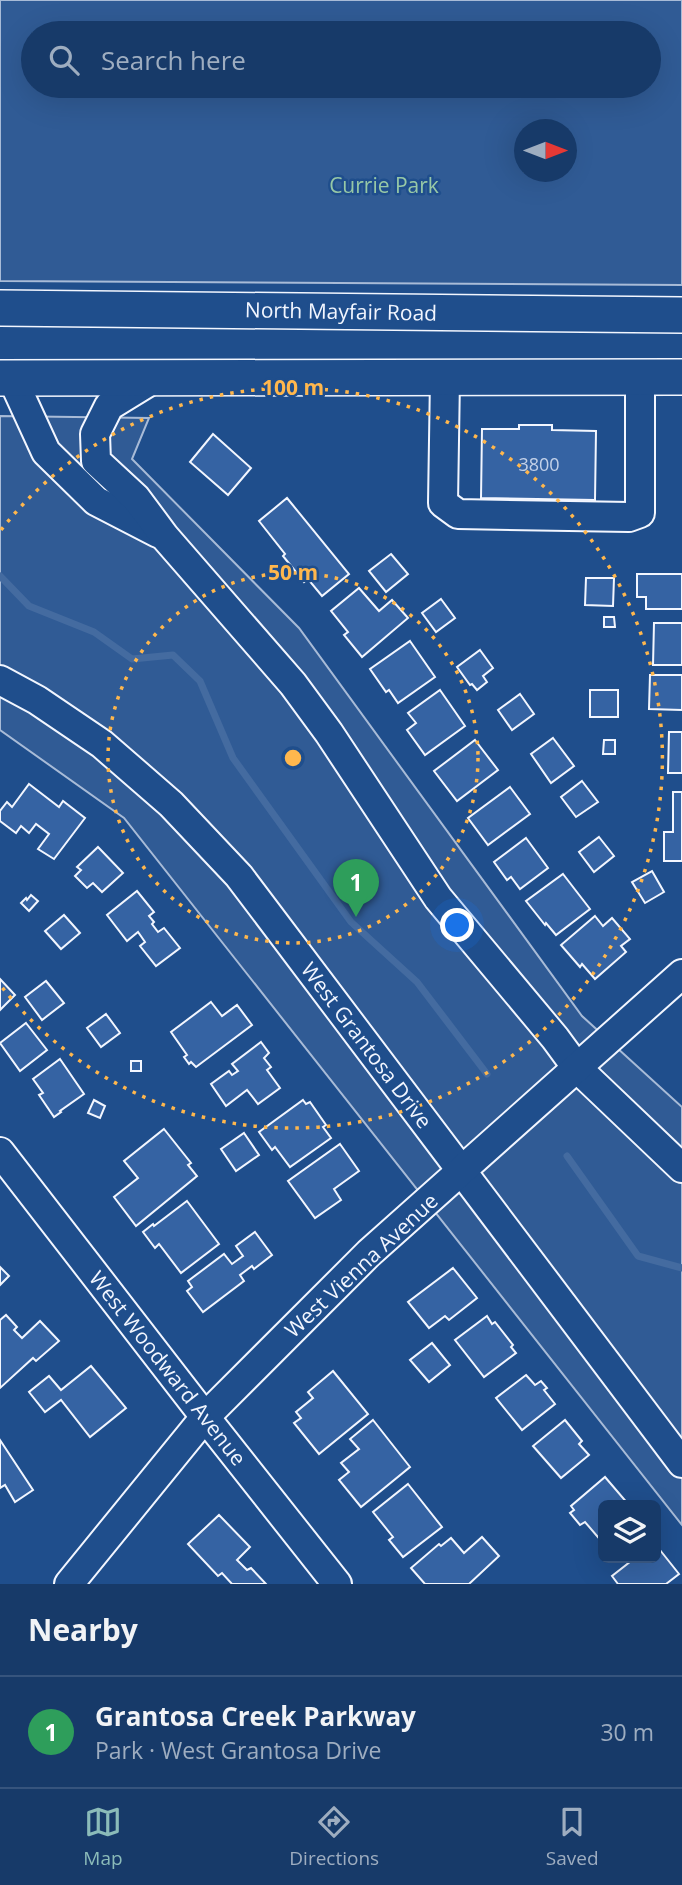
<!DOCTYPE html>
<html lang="en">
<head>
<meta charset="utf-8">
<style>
  :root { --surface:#173a69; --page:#244571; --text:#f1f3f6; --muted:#9eadc0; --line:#36547d; --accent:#8bbbb9 }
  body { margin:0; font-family:"Open Sans",sans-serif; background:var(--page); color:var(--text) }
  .controls { position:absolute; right:21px; bottom:21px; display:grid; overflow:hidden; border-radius:10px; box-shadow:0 7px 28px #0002 }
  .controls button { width:63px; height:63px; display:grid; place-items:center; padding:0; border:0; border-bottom:2px solid var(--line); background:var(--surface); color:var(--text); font:35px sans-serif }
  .compass { position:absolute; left:514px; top:119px; width:63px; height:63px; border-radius:50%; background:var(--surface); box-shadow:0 7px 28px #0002; rotate:90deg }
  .you { position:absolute; left:458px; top:926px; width:24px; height:24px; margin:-18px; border:5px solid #fff; border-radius:50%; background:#1a73e8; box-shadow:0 0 0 10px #1a73e833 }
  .badge { display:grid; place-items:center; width:46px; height:46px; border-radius:50%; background:var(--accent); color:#fff; font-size:23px; font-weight:700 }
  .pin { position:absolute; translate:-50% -58px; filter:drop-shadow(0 2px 4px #0008) }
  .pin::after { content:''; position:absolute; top:37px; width:24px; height:21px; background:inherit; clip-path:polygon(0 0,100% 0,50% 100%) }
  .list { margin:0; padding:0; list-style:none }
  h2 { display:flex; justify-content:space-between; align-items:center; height:91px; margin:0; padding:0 28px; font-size:30px }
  h2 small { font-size:23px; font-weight:400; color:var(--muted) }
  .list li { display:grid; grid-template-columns:46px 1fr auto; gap:21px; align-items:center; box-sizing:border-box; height:112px; padding:0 28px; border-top:2px solid var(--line) }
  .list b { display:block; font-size:26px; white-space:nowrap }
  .list p { margin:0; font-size:23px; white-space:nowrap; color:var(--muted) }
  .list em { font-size:23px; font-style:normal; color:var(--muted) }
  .icon { flex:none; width:38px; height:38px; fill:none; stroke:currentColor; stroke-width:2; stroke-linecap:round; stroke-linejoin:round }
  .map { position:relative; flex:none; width:682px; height:1584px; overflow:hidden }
  .search { position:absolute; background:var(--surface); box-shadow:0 7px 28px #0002; left:21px; right:21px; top:21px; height:77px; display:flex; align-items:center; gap:18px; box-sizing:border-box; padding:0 24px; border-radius:38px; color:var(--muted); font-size:26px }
  .sheet { height:203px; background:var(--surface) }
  nav { display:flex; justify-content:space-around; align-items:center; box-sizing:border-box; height:98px; border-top:2px solid var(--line); background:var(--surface); font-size:19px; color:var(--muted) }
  nav a { display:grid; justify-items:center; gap:4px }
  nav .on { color:var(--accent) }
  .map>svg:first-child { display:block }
</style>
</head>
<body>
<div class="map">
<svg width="682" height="1584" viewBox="0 0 682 1584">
  <rect width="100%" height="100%" fill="#1f4e8c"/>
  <g fill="#305b95" stroke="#a8bbd7" stroke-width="2" fill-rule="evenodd">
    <path d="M 0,0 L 682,0 L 682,285 L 0,281 ZM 649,33 L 649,86 L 33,86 L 33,33 ZM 524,130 L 566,130 L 566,172 L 524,172 Z"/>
    <path d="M 0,416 L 149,418 L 132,459 L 299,628 L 582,1016 L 682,1107 L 682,1525 L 124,818 L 0,730 Z"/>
  </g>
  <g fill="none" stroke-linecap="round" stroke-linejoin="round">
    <g stroke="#446ba0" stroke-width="7">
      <path d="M 0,576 L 29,606 L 94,632 L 132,659 L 173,655 L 200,681 L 233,758 L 351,922 L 417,982 L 487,1074"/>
      <path d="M 567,1156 L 638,1256 L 682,1268"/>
    </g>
  </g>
  <g fill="#3563a3" stroke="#f2f6ff" stroke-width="2">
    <path d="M 519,425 L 552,425 L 552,430 L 596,431 L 595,500 L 481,498 L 482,429 L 519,429 Z"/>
    <path d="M 213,434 L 251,468 L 228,495 L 190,462 Z"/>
    <path d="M 287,498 L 349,574 L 322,596 L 308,579 L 304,582 L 283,556 L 285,554 L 259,521 Z"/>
    <path d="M 391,554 L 408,574 L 386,592 L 369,571 Z"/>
    <path d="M 637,574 L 682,574 L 682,609 L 646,609 L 646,597 L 637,597 Z"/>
    <path d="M 586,578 L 614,578 L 613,606 L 585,605 Z"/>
    <path d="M 359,588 L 379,611 L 392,600 L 408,618 L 362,657 L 344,635 L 348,632 L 331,611 Z"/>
    <path d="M 441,599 L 455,618 L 436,632 L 422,613 Z"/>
    <path d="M 604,617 L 614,617 L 615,627 L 604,627 Z"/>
    <path d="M 654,623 L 682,623 L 682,665 L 653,665 Z"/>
    <path d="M 410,641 L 435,677 L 398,703 L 389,690 L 386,692 L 370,669 Z"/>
    <path d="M 480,650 L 493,668 L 483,676 L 487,682 L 477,690 L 472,684 L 470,685 L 457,667 Z"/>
    <path d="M 650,675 L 682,675 L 682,710 L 649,709 Z"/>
    <path d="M 440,690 L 465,726 L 425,755 L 407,730 L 416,723 L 408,713 Z"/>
    <rect x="590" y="690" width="28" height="27"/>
    <path d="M 520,694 L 534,714 L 512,730 L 498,710 Z"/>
    <path d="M 669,732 L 682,732 L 682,773 L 668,773 Z"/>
    <path d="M 553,738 L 574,766 L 551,783 L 531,754 Z"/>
    <path d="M 475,740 L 498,770 L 457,801 L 434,771 Z"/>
    <path d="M 604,740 L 615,740 L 615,754 L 603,754 Z"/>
    <path d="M 582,781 L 598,802 L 576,817 L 561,797 Z"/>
    <path d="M 29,784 L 59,807 L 63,801 L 85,818 L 54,859 L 38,849 L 49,834 L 36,824 L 29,833 L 21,826 L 16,833 L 0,821 L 0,811 L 7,802 L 12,807 Z"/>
    <path d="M 510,787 L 530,814 L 488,845 L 468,818 Z"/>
    <path d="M 673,792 L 682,792 L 682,861 L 664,861 L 664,832 L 673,832 Z"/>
    <path d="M 599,837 L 614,856 L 594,872 L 579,852 Z"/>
    <path d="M 526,838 L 548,868 L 520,889 L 511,877 L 507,880 L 494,862 Z"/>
    <path d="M 98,847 L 123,873 L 102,892 L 93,883 L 87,888 L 75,876 L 81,870 L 77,867 Z"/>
    <path d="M 652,871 L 664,892 L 645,903 L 632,882 Z"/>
    <path d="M 563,874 L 590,909 L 556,935 L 546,923 L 545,925 L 526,901 Z"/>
    <path d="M 137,891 L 154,912 L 149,916 L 154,922 L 152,924 L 158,932 L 164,928 L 180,948 L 156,966 L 140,946 L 145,942 L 138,932 L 127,941 L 107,915 Z"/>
    <path d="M 31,895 L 38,901 L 29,911 L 21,903 L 26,898 L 27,900 Z"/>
    <path d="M 64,915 L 80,933 L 61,949 L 45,931 Z"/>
    <path d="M 595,916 L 603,926 L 612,918 L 630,939 L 621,946 L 626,952 L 595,979 L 582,964 L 580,967 L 561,945 Z"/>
    <path d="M 0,979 L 15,995 L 0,1010 Z"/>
    <path d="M 46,981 L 64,1003 L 42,1020 L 25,997 Z"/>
    <path d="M 211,1002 L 222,1016 L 237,1005 L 252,1025 L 196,1067 L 191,1062 L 189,1064 L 184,1057 L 187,1055 L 171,1032 Z"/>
    <path d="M 106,1014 L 120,1033 L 101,1047 L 87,1028 Z"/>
    <path d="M 26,1023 L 47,1050 L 20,1071 L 0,1043 Z"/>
    <path d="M 261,1042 L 269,1053 L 264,1058 L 271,1067 L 267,1070 L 280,1088 L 258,1104 L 247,1090 L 226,1106 L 211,1084 L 229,1071 L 232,1075 L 238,1071 L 232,1064 Z"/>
    <path d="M 60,1059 L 84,1094 L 60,1111 L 61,1112 L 54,1117 L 39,1095 L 43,1093 L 33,1079 Z"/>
    <rect x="131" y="1061" width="10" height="10"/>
    <path d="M 94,1100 L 105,1106 L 100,1118 L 88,1113 Z"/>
    <path d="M 303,1100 L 306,1104 L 310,1102 L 326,1125 L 323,1127 L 331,1138 L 290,1167 L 275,1147 L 272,1150 L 259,1132 Z"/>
    <path d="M 164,1129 L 191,1163 L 188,1165 L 197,1176 L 136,1226 L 114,1197 L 138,1178 L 124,1161 Z"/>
    <path d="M 244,1133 L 259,1155 L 236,1171 L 221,1149 Z"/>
    <path d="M 340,1144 L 359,1171 L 334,1189 L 341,1200 L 315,1218 L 288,1181 Z"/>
    <path d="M 187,1201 L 219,1244 L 181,1273 L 159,1244 L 155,1248 L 143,1232 L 153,1224 L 154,1226 Z"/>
    <path d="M 255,1232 L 272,1255 L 254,1269 L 252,1266 L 240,1275 L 244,1281 L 203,1312 L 187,1291 L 192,1287 L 188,1281 L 224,1254 L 232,1264 L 243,1256 L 236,1246 Z"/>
    <path d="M 0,1267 L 9,1276 L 0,1285 Z"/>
    <path d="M 453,1268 L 477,1298 L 449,1320 L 445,1316 L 429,1328 L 408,1302 Z"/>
    <path d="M 6,1315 L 17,1327 L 14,1330 L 22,1338 L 40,1321 L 59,1341 L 36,1361 L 33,1358 L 0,1388 L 0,1320 Z"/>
    <path d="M 487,1316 L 492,1324 L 495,1322 L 513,1345 L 511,1347 L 516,1353 L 484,1377 L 455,1340 Z"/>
    <path d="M 432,1343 L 450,1365 L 429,1382 L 410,1360 Z"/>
    <path d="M 91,1366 L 126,1408 L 90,1437 L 61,1400 L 45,1412 L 29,1392 L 49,1376 L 61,1390 Z"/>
    <path d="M 333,1371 L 368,1414 L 319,1454 L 294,1423 L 301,1418 L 296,1412 L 313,1398 L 308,1392 Z"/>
    <path d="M 526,1375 L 535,1385 L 541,1381 L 547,1388 L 544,1390 L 555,1404 L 522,1430 L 496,1398 Z"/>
    <path d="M 373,1420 L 410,1467 L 361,1507 L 339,1480 L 349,1472 L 341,1463 L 359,1449 L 350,1439 Z"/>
    <path d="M 565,1420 L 582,1441 L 579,1444 L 589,1455 L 561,1478 L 533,1446 Z"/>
    <path d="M 0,1440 L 33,1490 L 15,1502 L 5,1485 L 0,1488 Z"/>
    <path d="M 605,1477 L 629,1505 L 603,1505 L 603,1543 L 585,1522 L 580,1525 L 570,1513 L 574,1510 L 571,1506 Z"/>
    <path d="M 408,1484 L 442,1527 L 403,1557 L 389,1540 L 393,1537 L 373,1512 Z"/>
    <path d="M 219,1515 L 250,1547 L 237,1560 L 247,1570 L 251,1568 L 266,1584 L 232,1584 L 222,1573 L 218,1576 L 188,1544 Z"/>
    <path d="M 482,1537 L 499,1556 L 469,1584 L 425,1584 L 411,1568 L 439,1544 L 441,1546 L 451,1538 L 464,1553 Z"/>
    <path d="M 656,1545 L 679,1574 L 666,1584 L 618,1584 L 612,1576 L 635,1558 L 656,1558 Z"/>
  </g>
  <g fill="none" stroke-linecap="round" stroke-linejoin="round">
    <g stroke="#f2f6ff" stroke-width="32">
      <g id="minor">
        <path d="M 12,378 L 46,452 L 96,501 L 158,533"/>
        <path d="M 445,378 L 443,503 L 458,514 L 629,517 L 640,513 L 640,377"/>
        <path d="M 153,379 L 109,406 L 95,434 L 96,461 L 136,498 L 165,537 L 293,684 L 329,733 L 438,898 L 555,1038 L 577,1068 L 682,1168"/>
        <path d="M 0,680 L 37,700 L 102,744 L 171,804 L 239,876 L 682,1463"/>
        <path d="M 0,1152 L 205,1417 L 337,1584"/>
        <path d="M 69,1584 L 205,1417 L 369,1253 L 682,974"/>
      </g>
    </g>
    <g stroke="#f2f6ff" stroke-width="38">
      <g id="major">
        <path d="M 0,308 L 682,315"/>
        <path d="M 0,378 L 682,377"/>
      </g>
    </g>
    <use href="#minor" stroke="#1f4e8c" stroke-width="28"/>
    <use href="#major" stroke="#1f4e8c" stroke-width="35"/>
  </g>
  <g fill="none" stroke="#ffb74d" stroke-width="3.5" stroke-dasharray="3.5 7">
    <circle cx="293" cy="758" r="185"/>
    <path d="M1 530A370 370 0 1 1 1 986"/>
  </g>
  <g text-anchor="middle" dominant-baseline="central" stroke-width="5" stroke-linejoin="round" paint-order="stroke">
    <g font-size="18" fill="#c3d1e8">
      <text x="539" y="464">3800</text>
    </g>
    <g font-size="21" fill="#97c8a6" stroke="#1f4e8c">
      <text x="384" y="185">Currie Park</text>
    </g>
    <g font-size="21" fill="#f2f6ff" stroke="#1f4e8c">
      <text transform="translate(341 311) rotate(1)">North Mayfair Road</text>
      <text transform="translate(367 1045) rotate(53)">West Grantosa Drive</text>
      <text transform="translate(361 1265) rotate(-43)">West Vienna Avenue</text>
      <text transform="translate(168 1368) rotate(52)">West Woodward Avenue</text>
    </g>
  </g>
  <circle cx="293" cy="758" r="10" fill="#ffb74d" stroke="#1f4e8c" stroke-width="3.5"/>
  <g font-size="21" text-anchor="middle" font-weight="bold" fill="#ffb74d" stroke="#1f4e8c" stroke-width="5" stroke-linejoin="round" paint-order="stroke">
    <text x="293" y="395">100 m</text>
    <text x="293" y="580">50 m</text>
  </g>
</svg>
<div class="controls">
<button><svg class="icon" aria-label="layers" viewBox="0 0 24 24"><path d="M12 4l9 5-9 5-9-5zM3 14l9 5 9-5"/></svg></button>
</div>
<svg class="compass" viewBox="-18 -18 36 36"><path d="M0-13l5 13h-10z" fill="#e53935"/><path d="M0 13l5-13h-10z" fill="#9eadc0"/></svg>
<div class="you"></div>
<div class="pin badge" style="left:356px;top:917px;background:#2e9e5b">1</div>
<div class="search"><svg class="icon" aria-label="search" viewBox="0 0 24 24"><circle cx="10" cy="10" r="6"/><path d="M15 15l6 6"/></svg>Search here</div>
</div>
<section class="sheet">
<h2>Nearby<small></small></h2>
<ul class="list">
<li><span class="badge" style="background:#2e9e5b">1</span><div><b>Grantosa Creek Parkway</b><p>Park · West Grantosa Drive</p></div><em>30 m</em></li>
</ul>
</section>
<nav>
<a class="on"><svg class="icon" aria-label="map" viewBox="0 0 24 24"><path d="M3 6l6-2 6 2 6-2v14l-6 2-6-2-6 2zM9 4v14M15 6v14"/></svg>Map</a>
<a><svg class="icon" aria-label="directions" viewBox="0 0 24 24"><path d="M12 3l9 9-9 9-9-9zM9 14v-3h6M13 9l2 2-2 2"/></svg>Directions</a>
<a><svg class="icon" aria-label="saved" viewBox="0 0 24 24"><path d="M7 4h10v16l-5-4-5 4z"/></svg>Saved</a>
</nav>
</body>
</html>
